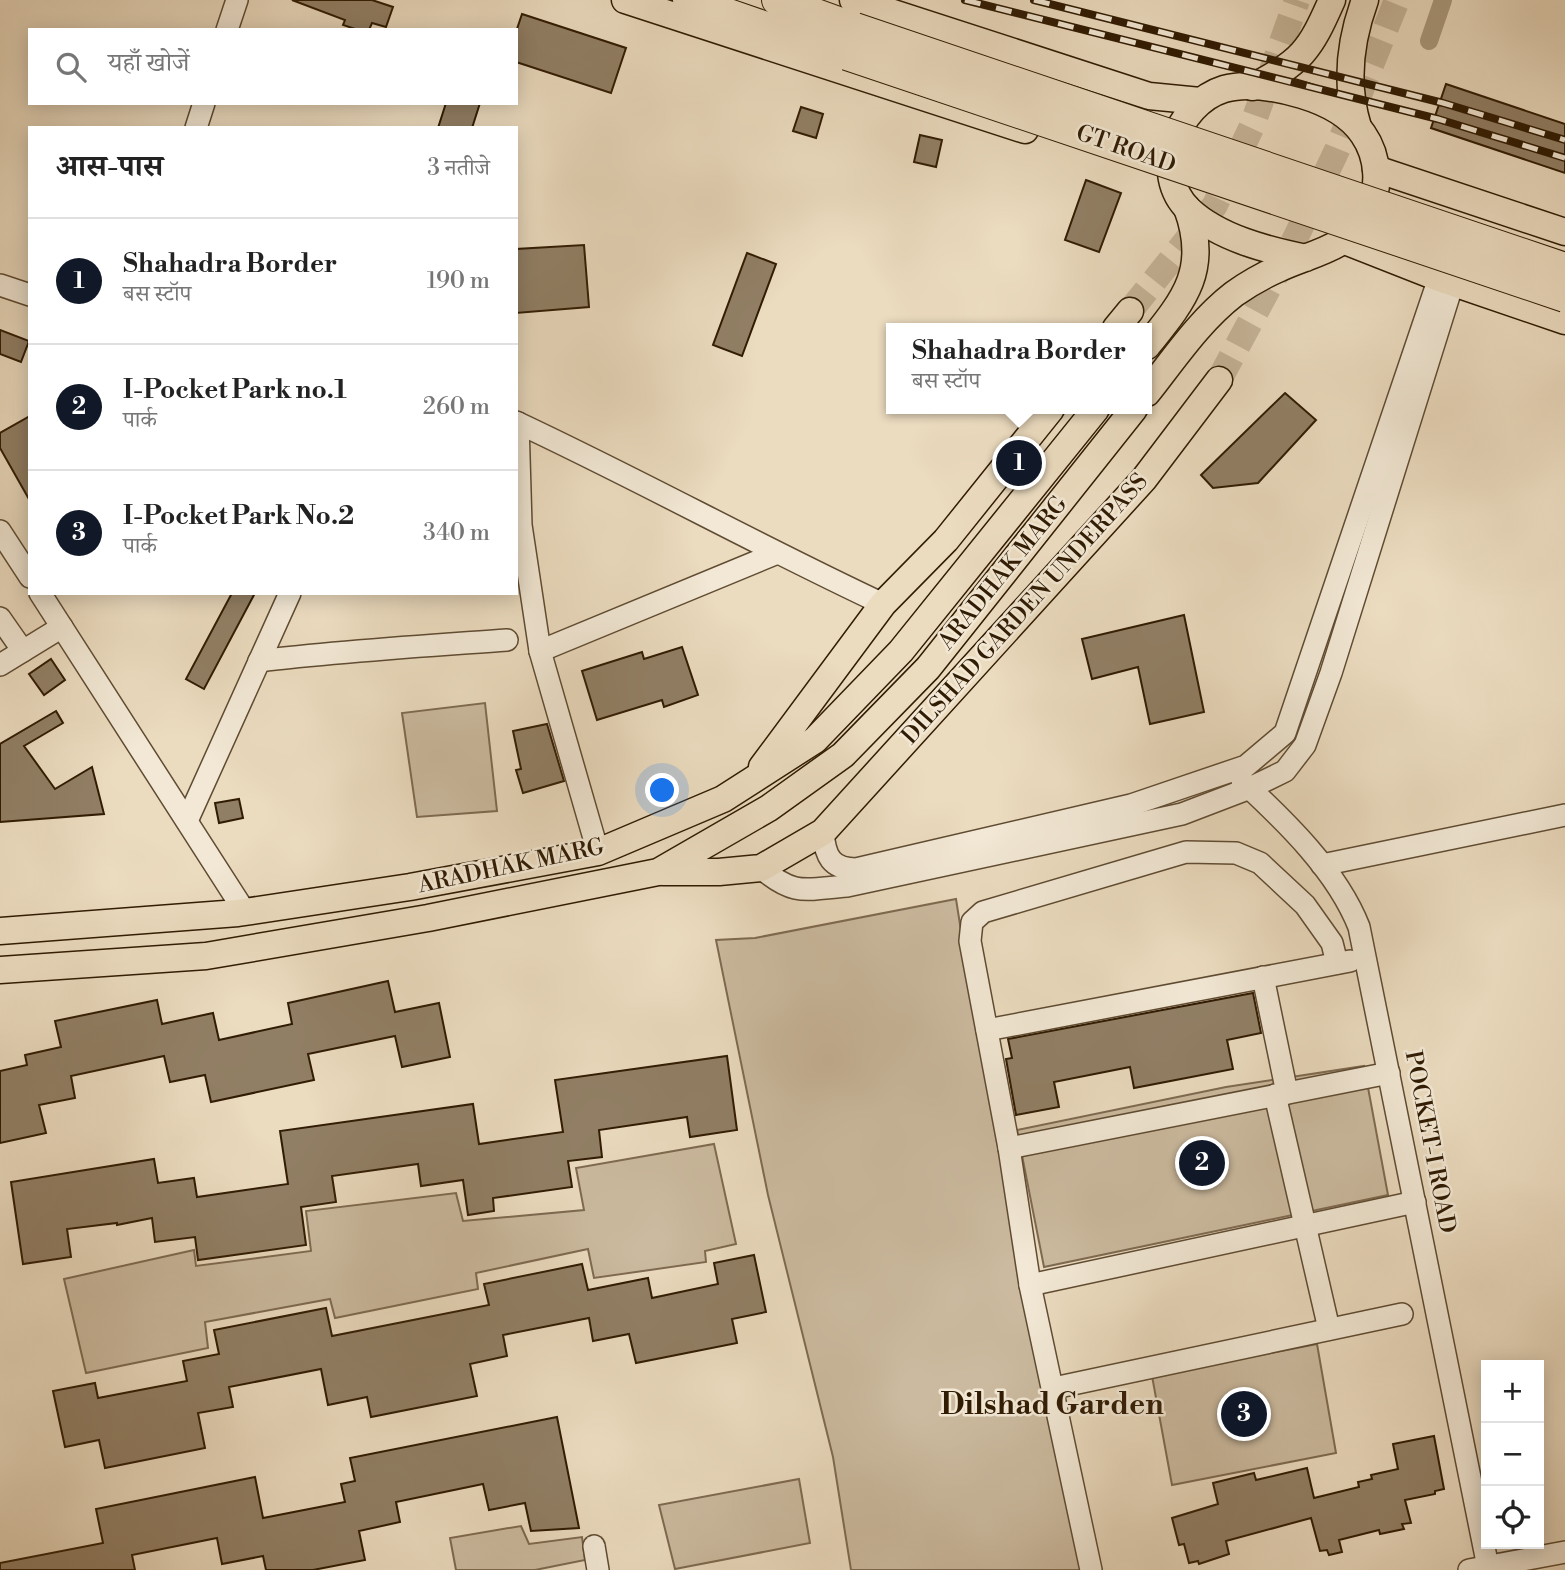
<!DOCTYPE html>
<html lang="hi">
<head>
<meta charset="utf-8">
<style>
  :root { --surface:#fff; --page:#f2f2f2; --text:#222; --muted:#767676; --line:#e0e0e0; --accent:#111827 }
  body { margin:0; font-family:"Libre Bodoni","Noto Serif Devanagari",serif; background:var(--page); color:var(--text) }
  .controls { position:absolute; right:21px; bottom:21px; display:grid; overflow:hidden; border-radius:0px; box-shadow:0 4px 18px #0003 }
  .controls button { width:63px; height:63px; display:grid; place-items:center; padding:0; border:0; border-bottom:2px solid var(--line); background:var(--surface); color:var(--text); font:35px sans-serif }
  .you { position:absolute; left:663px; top:791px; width:24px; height:24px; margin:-18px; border:5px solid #fff; border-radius:50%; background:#1a73e8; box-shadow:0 0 0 10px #1a73e833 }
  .badge { display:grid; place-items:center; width:46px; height:46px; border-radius:50%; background:var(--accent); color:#fff; font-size:23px; font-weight:700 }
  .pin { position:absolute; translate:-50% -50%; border:4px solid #fff; box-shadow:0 2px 7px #0006 }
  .popup { position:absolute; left:886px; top:323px; width:266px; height:91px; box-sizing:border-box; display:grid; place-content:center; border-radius:0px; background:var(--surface); filter:drop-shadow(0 2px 5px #0005); font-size:23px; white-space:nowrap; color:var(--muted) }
  .popup b { font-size:26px; color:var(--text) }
  .popup::after { content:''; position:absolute; left:50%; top:100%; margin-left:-14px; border:14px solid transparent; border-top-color:var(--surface) }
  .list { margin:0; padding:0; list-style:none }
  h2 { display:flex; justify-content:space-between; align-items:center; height:91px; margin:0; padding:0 28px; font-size:30px }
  h2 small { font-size:23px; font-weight:400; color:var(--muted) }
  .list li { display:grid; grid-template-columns:46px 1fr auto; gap:21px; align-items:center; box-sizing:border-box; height:126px; padding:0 28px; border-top:2px solid var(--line) }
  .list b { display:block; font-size:26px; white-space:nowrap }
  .list p { margin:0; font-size:23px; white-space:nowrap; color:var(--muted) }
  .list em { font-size:23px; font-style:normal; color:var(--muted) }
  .icon { flex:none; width:38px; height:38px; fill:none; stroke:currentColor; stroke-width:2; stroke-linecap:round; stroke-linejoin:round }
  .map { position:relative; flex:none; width:1565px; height:1570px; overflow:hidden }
  .search { position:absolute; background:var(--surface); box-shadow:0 4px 18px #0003; left:28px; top:28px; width:490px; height:77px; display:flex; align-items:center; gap:18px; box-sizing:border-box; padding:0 24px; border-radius:0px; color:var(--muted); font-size:26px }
  .panel { position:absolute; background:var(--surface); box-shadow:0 4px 18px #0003; left:28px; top:126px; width:490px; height:469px; border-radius:0px }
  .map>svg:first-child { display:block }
</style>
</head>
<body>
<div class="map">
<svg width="1565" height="1570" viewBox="0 0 1565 1570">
  <rect width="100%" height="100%" fill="#ebdbbf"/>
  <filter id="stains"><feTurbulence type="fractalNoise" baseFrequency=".00286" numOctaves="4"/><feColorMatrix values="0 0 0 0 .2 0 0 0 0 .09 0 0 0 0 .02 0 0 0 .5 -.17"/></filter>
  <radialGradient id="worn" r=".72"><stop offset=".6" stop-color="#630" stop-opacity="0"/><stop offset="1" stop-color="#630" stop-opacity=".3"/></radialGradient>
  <g fill="#cbba9f" stroke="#7e6a51" stroke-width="2">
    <path d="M 485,703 L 497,811 L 417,817 L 402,713 Z"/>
    <path d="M 956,899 C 991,1124 1036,1347 1082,1570 L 851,1570 L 833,1457 L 768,1195 L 716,940 L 755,938 Z"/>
    <path d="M 1364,1066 L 1388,1195 L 1044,1267 L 1017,1130 L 1226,1087 Z"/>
    <path d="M 714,1144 L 736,1244 L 705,1251 L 706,1262 L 594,1278 L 588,1249 L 476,1273 L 478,1289 L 335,1318 L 330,1299 L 205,1322 L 208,1348 L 86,1373 L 64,1279 L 194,1250 L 196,1266 L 311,1251 L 306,1211 L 456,1193 L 463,1221 L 584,1210 L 576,1168 Z"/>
    <path d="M 1317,1344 L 1336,1453 L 1172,1485 L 1152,1376 Z"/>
    <path d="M 799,1479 L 810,1543 L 675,1569 L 659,1505 Z"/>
    <path d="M 521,1526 L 529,1544 L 582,1537 L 585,1560 L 535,1570 L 456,1570 L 450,1538 Z"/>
  </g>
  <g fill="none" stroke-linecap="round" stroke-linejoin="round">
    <path stroke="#ab9a7f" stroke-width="18" d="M 1429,41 L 1443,0"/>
  </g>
  <g fill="#917f65" stroke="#301b03" stroke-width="2">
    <path d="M 292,0 L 372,0 L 393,7 L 386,27 L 372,23 L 369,30 L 358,30 L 343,25 L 345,20 Z"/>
    <path d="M 522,14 L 626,48 L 611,93 L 516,62 L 516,32 Z"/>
    <path d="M 1446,84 L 1565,124 L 1565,173 L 1431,128 Z"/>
    <path d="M 446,103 L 480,103 L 472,128 L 438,128 Z"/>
    <path d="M 801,107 L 823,114 L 816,138 L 793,131 Z"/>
    <path d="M 920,135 L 942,140 L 936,167 L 914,162 Z"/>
    <path d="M 1086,180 L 1121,193 L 1099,252 L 1065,240 Z"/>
    <path d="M 584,245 L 589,307 L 516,313 L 516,249 Z"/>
    <path d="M 747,253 L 776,264 L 742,356 L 713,345 Z"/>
    <path d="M 0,330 L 29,341 L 21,362 L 0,354 Z"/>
    <path d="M 1285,393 L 1316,420 L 1258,483 L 1213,488 L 1201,475 Z"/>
    <path d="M 30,416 L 30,501 L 0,448 L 0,433 Z"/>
    <path d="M 232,593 L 255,593 L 204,689 L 186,679 Z"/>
    <path d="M 1184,615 L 1204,712 L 1150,724 L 1138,667 L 1092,679 L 1082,639 Z"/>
    <path d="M 682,647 L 698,695 L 664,707 L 662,700 L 597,720 L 582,671 L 642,652 L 644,659 Z"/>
    <path d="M 51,659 L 65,680 L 44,695 L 29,674 Z"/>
    <path d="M 56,711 L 63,723 L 24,746 L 55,789 L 92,767 L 104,814 L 0,822 L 0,744 Z"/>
    <path d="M 547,724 L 564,781 L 523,793 L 516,770 L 521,769 L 513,731 Z"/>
    <path d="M 239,799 L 243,818 L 219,823 L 215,803 Z"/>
    <path d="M 388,981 L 395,1012 L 439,1003 L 450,1057 L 402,1067 L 395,1036 L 308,1054 L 314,1080 L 211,1102 L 205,1075 L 170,1082 L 164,1056 L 71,1076 L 75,1098 L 39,1105 L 46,1133 L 0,1143 L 0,1071 L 27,1065 L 25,1055 L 61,1047 L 55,1021 L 157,1000 L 162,1024 L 213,1013 L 219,1040 L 292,1024 L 288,1003 Z"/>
    <path d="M 1253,993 L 1261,1033 L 1227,1040 L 1233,1069 L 1134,1088 L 1130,1067 L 1054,1082 L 1059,1107 L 1016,1115 L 1006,1059 L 1012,1058 L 1008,1039 Z"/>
    <path d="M 727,1056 L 737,1130 L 690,1137 L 687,1117 L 599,1130 L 602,1157 L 568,1161 L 572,1187 L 493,1198 L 494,1211 L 468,1215 L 463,1180 L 421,1186 L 418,1164 L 332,1176 L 336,1202 L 301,1207 L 306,1245 L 198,1260 L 195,1237 L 155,1242 L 152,1218 L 117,1225 L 117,1223 L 67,1229 L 71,1257 L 23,1264 L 11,1182 L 154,1159 L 158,1183 L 194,1178 L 197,1197 L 288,1184 L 280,1131 L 473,1104 L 479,1144 L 563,1132 L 555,1080 Z"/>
    <path d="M 754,1255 L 766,1312 L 732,1319 L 737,1343 L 636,1363 L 629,1334 L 593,1341 L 589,1318 L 503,1335 L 507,1356 L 470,1364 L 477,1396 L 371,1417 L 367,1397 L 328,1405 L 321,1369 L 229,1387 L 233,1407 L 198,1413 L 205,1448 L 105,1468 L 99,1440 L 65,1447 L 53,1391 L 95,1383 L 98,1398 L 187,1381 L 183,1361 L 219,1354 L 214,1330 L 326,1308 L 332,1336 L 489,1305 L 484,1284 L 582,1264 L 588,1290 L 648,1278 L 652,1298 L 718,1284 L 714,1263 Z"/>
    <path d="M 557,1417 L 579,1528 L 531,1531 L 525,1503 L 489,1510 L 483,1484 L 396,1502 L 400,1522 L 359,1531 L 365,1560 L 313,1570 L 266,1570 L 263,1556 L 222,1564 L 217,1538 L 132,1555 L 135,1570 L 0,1570 L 0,1563 L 103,1543 L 96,1509 L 255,1477 L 263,1518 L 345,1502 L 341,1484 L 355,1481 L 350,1458 Z"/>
    <path d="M 1434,1436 L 1444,1489 L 1435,1491 L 1435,1494 L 1405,1500 L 1411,1523 L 1402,1524 L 1404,1529 L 1380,1534 L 1379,1530 L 1339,1540 L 1342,1552 L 1329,1555 L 1327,1550 L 1320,1551 L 1311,1518 L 1226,1541 L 1229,1554 L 1199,1564 L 1198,1561 L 1189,1563 L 1184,1544 L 1179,1545 L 1172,1518 L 1218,1504 L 1213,1483 L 1254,1473 L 1256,1480 L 1307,1468 L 1314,1498 L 1359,1487 L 1358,1482 L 1372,1479 L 1371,1475 L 1398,1469 L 1393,1444 Z"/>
  </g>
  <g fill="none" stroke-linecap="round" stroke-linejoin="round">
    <g stroke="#c6b599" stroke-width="26" stroke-dasharray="26 13" stroke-linecap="butt">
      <path d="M 1130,311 L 1215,205 L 1252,126 L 1297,0"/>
      <path d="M 1219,380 L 1296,237 L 1337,150 L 1397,0"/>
    </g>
    <g stroke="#5f4b32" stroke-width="24">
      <g id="minor">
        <path d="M 227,30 L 237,0"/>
        <path d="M 196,128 L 204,103"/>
        <path d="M 0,285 L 30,295"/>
        <path d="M 516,422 C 640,480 759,546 883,604"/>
        <path d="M 518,423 L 521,525 L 540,651 L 598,852"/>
        <path d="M 0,531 L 30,577"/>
        <path d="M 40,593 L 245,912"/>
        <path d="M 0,618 L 23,651"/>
        <path d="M 540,651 L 775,554"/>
        <path d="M 259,661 C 342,651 424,646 507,640"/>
        <path d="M 0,665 L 62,627"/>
        <path d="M 1242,781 C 1286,822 1337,871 1359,927 L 1488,1567"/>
        <path d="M 187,821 L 290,593"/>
        <path d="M 823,832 C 825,856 831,869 856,869 L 1131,805 L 1246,766 L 1285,733 L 1439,278"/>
        <path d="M 1322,865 L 1565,815"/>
        <path d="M 761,868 C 795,897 806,889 847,886 L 1182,814 L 1250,788 L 1285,771 L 1305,745 L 1331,673 L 1453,283"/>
        <path d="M 1263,977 L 1287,1093"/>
        <path d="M 987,1030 L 1350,961"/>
        <path d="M 1275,1095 L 1329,1329"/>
        <path d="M 1009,1148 L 1389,1073"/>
        <path d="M 1030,1285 L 1415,1202"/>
        <path d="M 1054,1388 L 1402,1314"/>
        <path d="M 594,1546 L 598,1570"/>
        <path d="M 1091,1570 L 1030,1285 L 1009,1148 L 970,941 L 972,922 L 983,912 L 1186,852 L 1236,853 L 1260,863 L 1305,905 L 1332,943 L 1337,963"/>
        <path d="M 1469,1570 L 1565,1552"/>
      </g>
    </g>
    <g stroke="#301b03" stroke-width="29">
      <g id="major">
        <path d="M 625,0 L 1025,130"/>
        <path d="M 853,0 L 1149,96 L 1200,101"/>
        <path d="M 1252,87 C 1302,62 1310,50 1332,0"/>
        <path d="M 1358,127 C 1345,85 1350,41 1365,0"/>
        <path d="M 1376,169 L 1565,232"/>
        <path d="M 1345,241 L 1439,278 L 1565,321"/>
        <path d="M 1116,328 L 1130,311"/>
        <path d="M 1147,346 C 1184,300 1210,270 1187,208"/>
        <path d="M 1147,393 C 1174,359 1199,321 1234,294 C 1248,284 1264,275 1280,268 C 1312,253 1349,249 1367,214 C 1381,189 1379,157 1363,134 C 1349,113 1325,102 1302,95 C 1278,88 1248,82 1224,89 C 1176,104 1151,174 1189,210 C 1219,238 1267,250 1306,258"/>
        <path d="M 762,767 L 883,604 L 946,540 L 1051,409"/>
        <path d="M 663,872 L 719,872 L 761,868 L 823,832 L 1144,479 L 1219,380"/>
        <path d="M 0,931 L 238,913 L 410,887 L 598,852 L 723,799 L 815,740 L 901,651 L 1096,409"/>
        <path d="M 0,970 L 206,956 L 428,918 L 658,872 L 769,808 L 843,755 L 928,668 L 1134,409"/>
      </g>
    </g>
    <g stroke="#301b03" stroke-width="32">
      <g id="highway">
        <path d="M 688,0 L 847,55"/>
        <path d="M 777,0 L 855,28"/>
      </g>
    </g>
    <use href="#minor" stroke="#f2e8d5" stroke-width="21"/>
    <use href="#major" stroke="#ebdbbf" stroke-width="26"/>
    <use href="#highway" stroke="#ebdbbf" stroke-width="30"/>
    <g stroke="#301b03" stroke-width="8">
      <g id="rail">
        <path d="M 965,0 L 1438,119 L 1565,158"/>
        <path d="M 1034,0 L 1443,103 L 1565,140"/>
      </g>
    </g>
    <use href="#rail" stroke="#f2e8d5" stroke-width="5" stroke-dasharray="16" stroke-linecap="butt"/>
    <g stroke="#301b03" stroke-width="32" stroke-linecap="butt">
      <g id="highway-bridge">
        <path d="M 855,28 L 1565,268"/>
        <path d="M 847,55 L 1565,297"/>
      </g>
    </g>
    <use href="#highway-bridge" stroke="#ebdbbf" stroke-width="30"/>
  </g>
  <g text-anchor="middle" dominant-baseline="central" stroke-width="5" stroke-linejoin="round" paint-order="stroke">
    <g font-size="23" fill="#301b03" stroke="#f2e8d5">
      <text transform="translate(1126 149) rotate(19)">GT ROAD</text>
      <text transform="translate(1003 573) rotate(-51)">ARADHAK MARG</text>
      <text transform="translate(1025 609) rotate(-48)">DILSHAD GARDEN UNDERPASS</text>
      <text transform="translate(511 866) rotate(-12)">ARADHAK MARG</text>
      <text transform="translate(1430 1142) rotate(79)">POCKET-I ROAD</text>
    </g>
    <g font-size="30" font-weight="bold" fill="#301b03" stroke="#f2e8d5">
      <text x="1052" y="1405">Dilshad Garden</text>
    </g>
  </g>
  <rect width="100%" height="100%" filter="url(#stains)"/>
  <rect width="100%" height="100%" fill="url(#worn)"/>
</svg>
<div class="controls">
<button>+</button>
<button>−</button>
<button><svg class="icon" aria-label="locate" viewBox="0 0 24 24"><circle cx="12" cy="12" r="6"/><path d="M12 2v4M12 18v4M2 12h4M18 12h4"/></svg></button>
</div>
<div class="you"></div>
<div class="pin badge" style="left:1019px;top:463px">1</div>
<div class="popup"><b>Shahadra Border</b>बस स्टॉप</div>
<div class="pin badge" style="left:1202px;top:1163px">2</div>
<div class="pin badge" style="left:1244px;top:1414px">3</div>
<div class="search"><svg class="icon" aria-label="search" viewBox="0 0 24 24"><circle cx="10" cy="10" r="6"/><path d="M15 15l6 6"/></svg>यहाँ खोजें</div>
<section class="panel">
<h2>आस-पास<small>3 नतीजे</small></h2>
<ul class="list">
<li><span class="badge">1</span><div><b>Shahadra Border</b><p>बस स्टॉप</p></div><em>190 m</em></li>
<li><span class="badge">2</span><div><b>I-Pocket Park no.1</b><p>पार्क</p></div><em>260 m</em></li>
<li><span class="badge">3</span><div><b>I-Pocket Park No.2</b><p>पार्क</p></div><em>340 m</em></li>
</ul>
</section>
</div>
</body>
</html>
